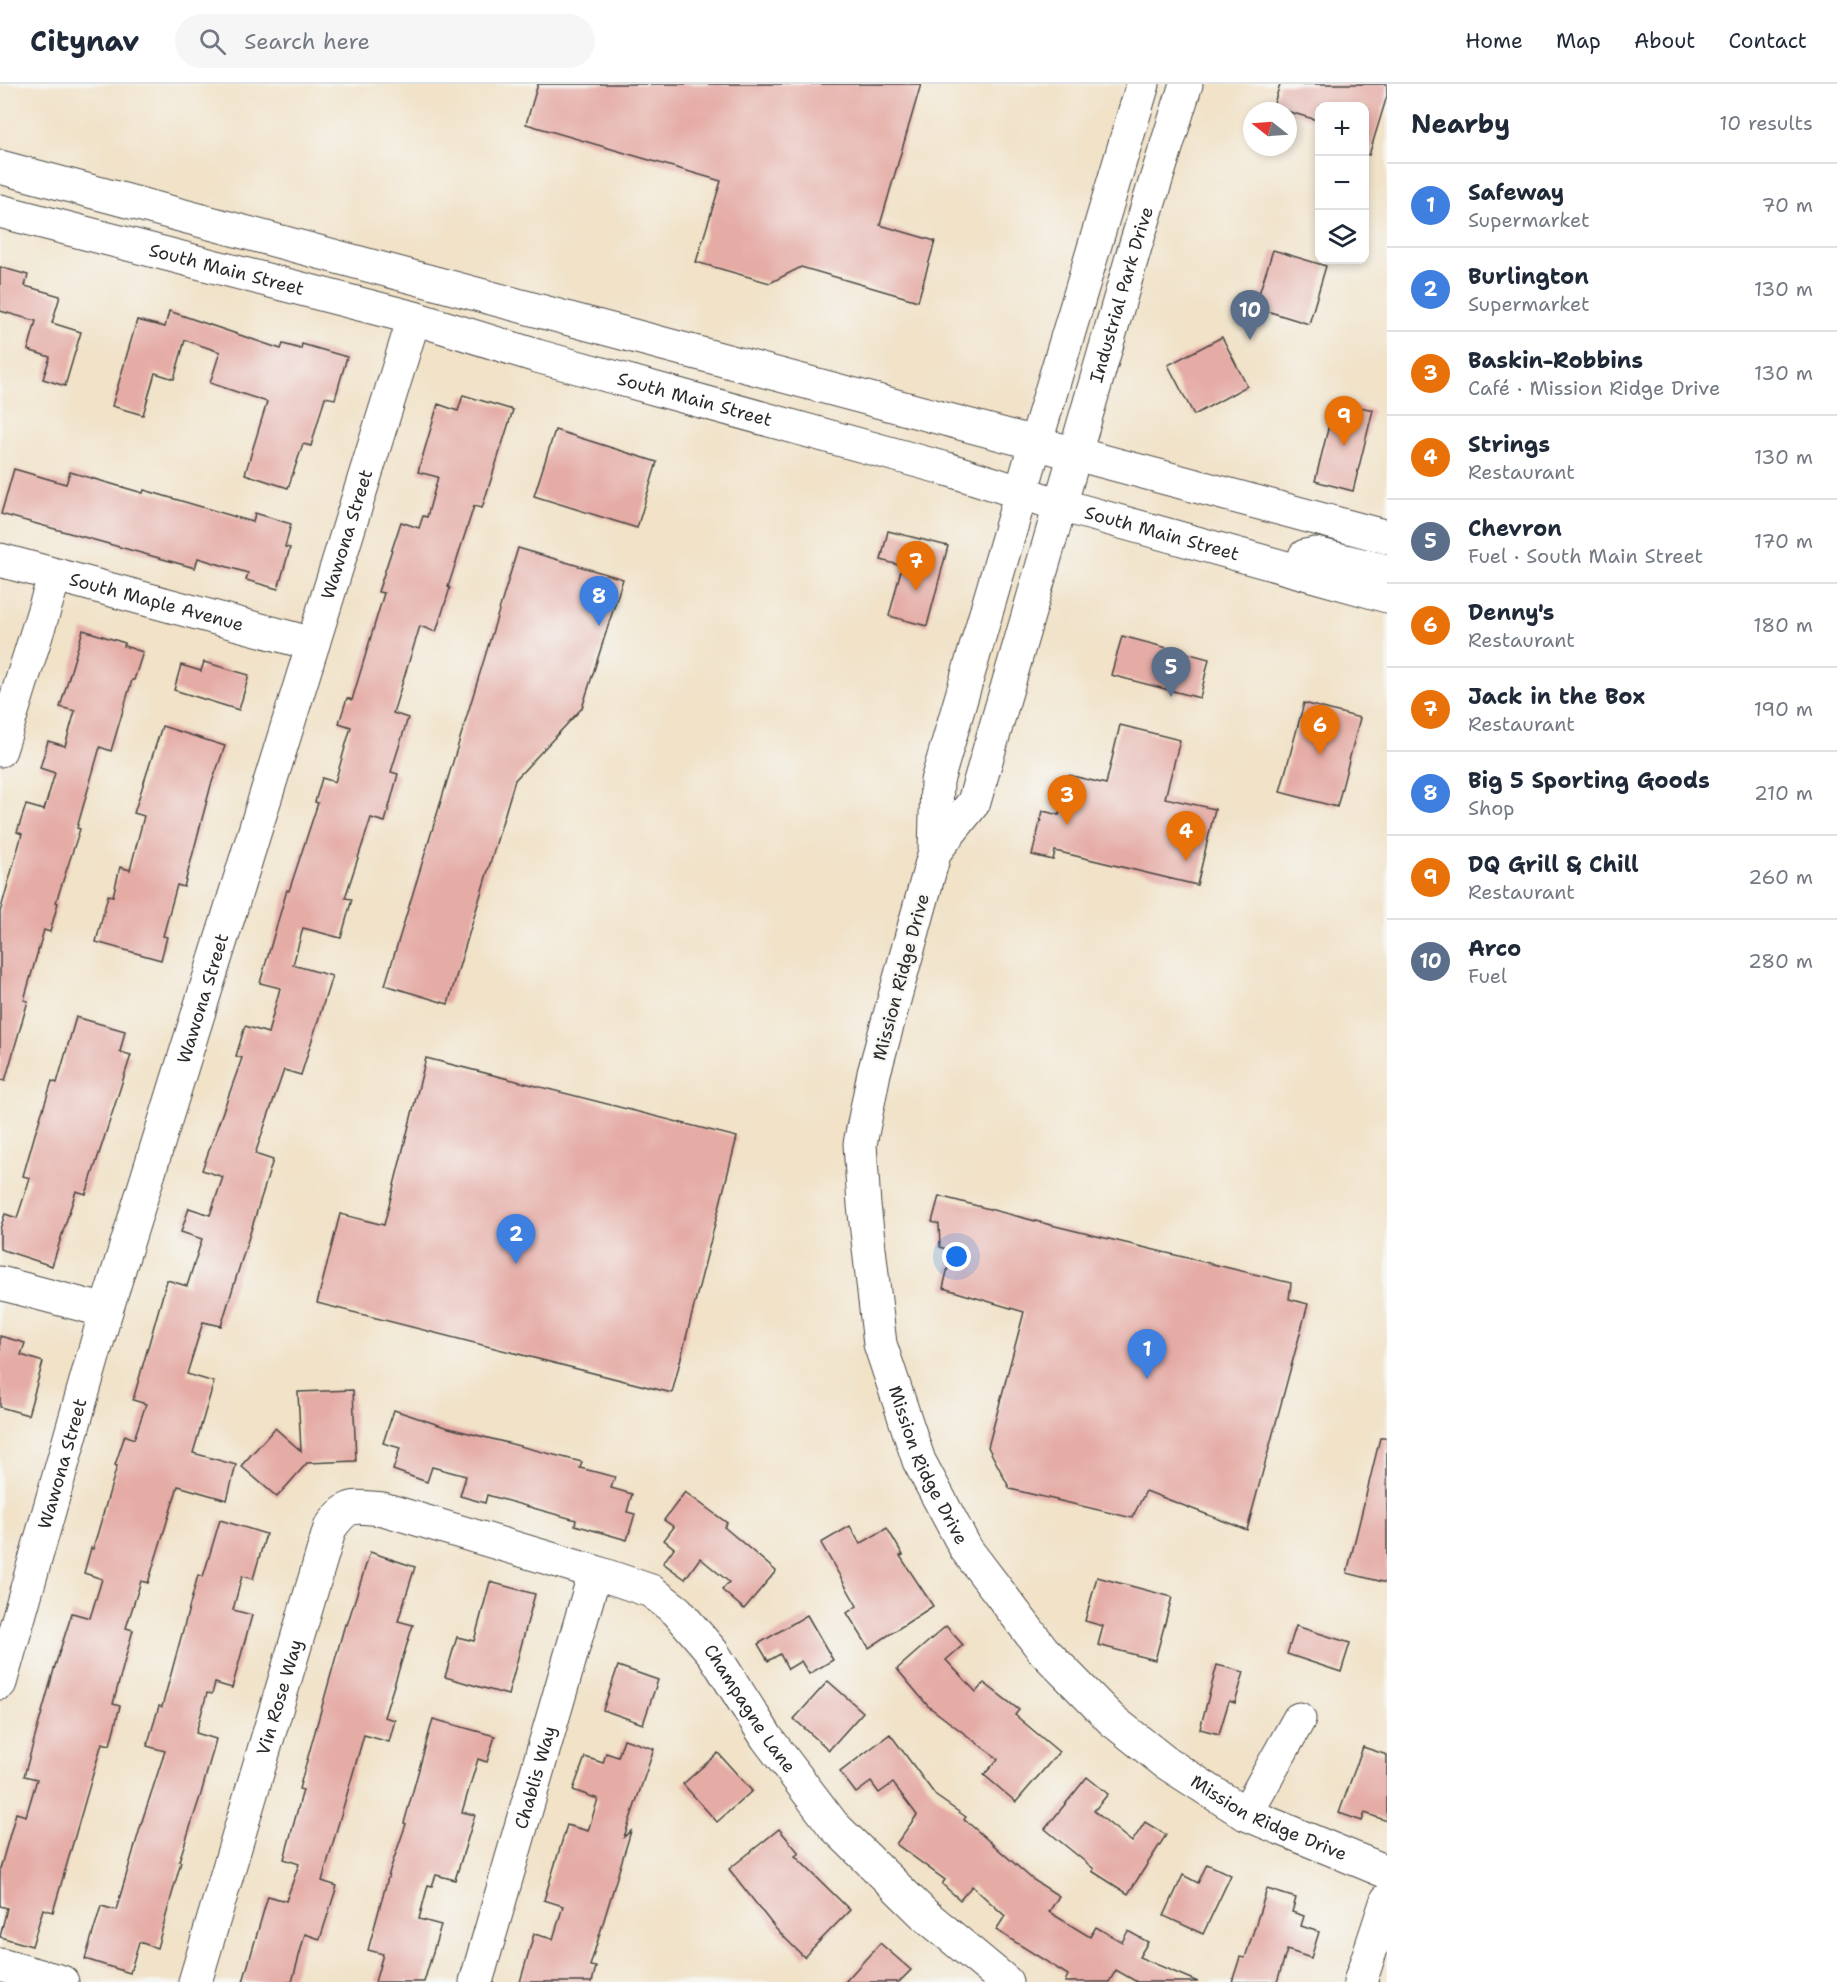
<!DOCTYPE html>
<html lang="en">
<head>
<meta charset="utf-8">
<style>
  :root { --surface:#fff; --page:#f6f6f7; --text:#1f2937; --muted:#747a83; --line:#e0e1e3; --accent:#b5179e }
  body { margin:0; font-family:"Shantell Sans",sans-serif; background:var(--page); color:var(--text) }
  .controls { position:absolute; right:18px; top:18px; display:grid; overflow:hidden; border-radius:12px; box-shadow:0 3px 9px #0003 }
  .controls button { width:54px; height:54px; display:grid; place-items:center; padding:0; border:0; border-bottom:2px solid var(--line); background:var(--surface); color:var(--text); font:30px sans-serif }
  .compass { position:absolute; left:1243px; top:18px; width:54px; height:54px; border-radius:50%; background:var(--surface); box-shadow:0 3px 9px #0003; rotate:287deg }
  .you { position:absolute; left:957px; top:1173px; width:21px; height:21px; margin:-15px; border:4px solid #fff; border-radius:50%; background:#1a73e8; box-shadow:0 0 0 9px #1a73e833 }
  .badge { display:grid; place-items:center; width:39px; height:39px; border-radius:50%; background:var(--accent); color:#fff; font-size:20px; font-weight:700 }
  .pin { position:absolute; translate:-50% -50px; filter:drop-shadow(0 2px 3px #0008) }
  .pin::after { content:''; position:absolute; top:32px; width:21px; height:18px; background:inherit; clip-path:polygon(0 0,100% 0,50% 100%) }
  .list { margin:0; padding:0; list-style:none }
  h2 { display:flex; justify-content:space-between; align-items:center; height:78px; margin:0; padding:0 24px; font-size:26px }
  h2 small { font-size:20px; font-weight:400; color:var(--muted) }
  .list li { display:grid; grid-template-columns:39px 1fr auto; gap:18px; align-items:center; box-sizing:border-box; height:84px; padding:0 24px; border-top:2px solid var(--line) }
  .list b { display:block; font-size:22px; white-space:nowrap }
  .list p { margin:0; font-size:20px; white-space:nowrap; color:var(--muted) }
  .list em { font-size:20px; font-style:normal; color:var(--muted) }
  .icon { flex:none; width:33px; height:33px; fill:none; stroke:currentColor; stroke-width:2; stroke-linecap:round; stroke-linejoin:round }
  .map { position:relative; flex:none; width:1387px; height:1898px; overflow:hidden }
  header { display:flex; align-items:center; gap:36px; box-sizing:border-box; height:84px; padding:0 30px; background:var(--surface); border-bottom:2px solid var(--line) }
  header strong { font-size:28px }
  nav { display:flex; gap:33px; margin-inline-start:auto; font-size:21px }
  .search { width:420px; height:54px; background:var(--page); display:flex; align-items:center; gap:15px; box-sizing:border-box; padding:0 21px; border-radius:33px; color:var(--muted); font-size:22px }
  main { display:flex }
  aside { flex:1; background:var(--surface) }
  .map>svg:first-child { display:block }
</style>
</head>
<body>
<header>
<strong>Citynav</strong>
<div class="search"><svg class="icon" aria-label="search" viewBox="0 0 24 24"><circle cx="10" cy="10" r="6"/><path d="M15 15l6 6"/></svg>Search here</div>
<nav><a>Home</a><a>Map</a><a>About</a><a>Contact</a></nav>
</header>
<main>
<div class="map">
<svg width="1387" height="1898" viewBox="0 0 1387 1898">
  <rect width="100%" height="100%" fill="#f6f6f2"/>
  <filter id="ink" filterUnits="userSpaceOnUse"><feTurbulence type="fractalNoise" baseFrequency=".0167" numOctaves="2"/><feDisplacementMap in="SourceGraphic" scale="12" xChannelSelector="R" yChannelSelector="G"/><feConvolveMatrix kernelMatrix="1 2 1 2 8 2 1 2 1" color-interpolation-filters="sRGB"/></filter>
  <filter id="wash" filterUnits="userSpaceOnUse"><feTurbulence type="fractalNoise" baseFrequency=".008" numOctaves="4" result="noise"/><feDisplacementMap in="SourceGraphic" scale="24" xChannelSelector="R" yChannelSelector="G"/><feGaussianBlur stdDeviation="1.35" result="paint"/><feColorMatrix in="noise" values="0 0 0 0 0 0 0 0 0 0 0 0 0 0 0 0 0 1.4 0 .05"/><feComposite in="paint" operator="in"/></filter>
  <g filter="url(#wash)">
    <rect width="100%" height="100%" fill="#f1e2c8"/>
    <g id="blocks">
      <g fill="#e5aba5">
        <path d="M 538,0 L 921,0 L 880,141 L 935,157 L 918,217 L 801,183 L 770,199 L 696,178 L 721,97 L 526,40 Z"/>
        <path d="M 1280,0 L 1387,0 L 1387,12 L 1369,71 L 1365,70 L 1365,22 L 1320,22 L 1320,37 L 1273,23 Z"/>
        <path d="M 1273,166 L 1326,182 L 1309,240 L 1267,227 L 1258,213 Z"/>
        <path d="M 0,183 L 28,191 L 25,202 L 60,212 L 52,239 L 81,248 L 65,302 L 43,295 L 50,273 L 28,266 L 36,237 L 0,227 Z"/>
        <path d="M 169,227 L 281,265 L 283,260 L 301,265 L 302,260 L 347,273 L 335,315 L 325,313 L 311,362 L 303,360 L 288,404 L 245,390 L 267,318 L 210,299 L 220,268 L 185,256 L 174,295 L 155,289 L 143,331 L 112,322 L 137,236 L 165,243 Z"/>
        <path d="M 1222,253 L 1247,302 L 1194,331 L 1168,281 Z"/>
        <path d="M 463,311 L 513,326 L 482,424 L 474,422 L 448,503 L 450,504 L 436,548 L 420,542 L 393,629 L 408,634 L 391,688 L 398,690 L 385,738 L 371,734 L 345,814 L 352,815 L 341,854 L 303,844 L 293,881 L 332,892 L 301,991 L 284,986 L 255,1070 L 273,1076 L 221,1242 L 203,1238 L 187,1290 L 214,1298 L 193,1369 L 236,1381 L 227,1416 L 178,1402 L 148,1499 L 141,1497 L 126,1544 L 133,1546 L 113,1620 L 120,1622 L 110,1661 L 102,1659 L 53,1828 L 43,1825 L 32,1862 L 0,1853 L 7,1824 L 0,1822 L 0,1785 L 16,1729 L 26,1732 L 37,1695 L 24,1692 L 55,1582 L 72,1529 L 90,1534 L 102,1495 L 84,1489 L 91,1464 L 93,1465 L 117,1382 L 115,1381 L 125,1351 L 134,1355 L 146,1320 L 133,1316 L 167,1196 L 187,1202 L 202,1155 L 181,1148 L 189,1124 L 210,1131 L 223,1093 L 202,1086 L 242,974 L 236,972 L 245,942 L 268,949 L 280,904 L 260,899 L 287,806 L 289,807 L 318,719 L 315,718 L 322,694 L 335,698 L 351,643 L 339,639 L 347,614 L 352,616 L 384,509 L 378,508 L 401,438 L 419,444 L 423,432 L 427,433 L 438,393 L 418,388 L 438,320 L 458,327 Z"/>
        <path d="M 1335,317 L 1373,326 L 1353,407 L 1315,397 Z"/>
        <path d="M 555,346 L 657,378 L 637,444 L 534,412 Z"/>
        <path d="M 14,385 L 66,400 L 70,388 L 143,409 L 144,406 L 253,438 L 255,429 L 291,440 L 285,463 L 290,464 L 278,505 L 246,496 L 248,489 L 198,474 L 195,484 L 1,430 Z"/>
        <path d="M 888,447 L 948,462 L 927,542 L 889,532 L 902,482 L 881,476 Z"/>
        <path d="M 518,464 L 623,495 L 582,624 L 515,696 L 448,920 L 385,901 Z"/>
        <path d="M 83,546 L 125,559 L 124,562 L 143,568 L 134,596 L 132,596 L 111,667 L 100,663 L 77,744 L 80,745 L 56,818 L 58,819 L 50,848 L 44,846 L 24,916 L 28,917 L 5,997 L 0,996 L 0,828 L 22,750 L 17,748 L 26,721 L 44,726 L 55,689 L 40,684 L 48,657 L 65,662 L 75,627 L 60,623 Z"/>
        <path d="M 1122,552 L 1209,575 L 1200,614 L 1111,591 Z"/>
        <path d="M 204,578 L 249,591 L 239,626 L 174,606 L 181,581 L 201,587 Z"/>
        <path d="M 1304,619 L 1360,634 L 1337,723 L 1280,708 Z"/>
        <path d="M 1120,641 L 1180,656 L 1165,714 L 1215,725 L 1197,801 L 1055,767 L 1053,776 L 1032,771 L 1043,727 L 1059,731 L 1068,691 L 1106,700 Z"/>
        <path d="M 162,642 L 225,662 L 211,701 L 184,803 L 177,801 L 163,852 L 167,853 L 161,876 L 96,858 L 108,811 L 113,812 L 120,783 L 130,786 L 144,732 L 134,729 Z"/>
        <path d="M 76,933 L 125,947 L 120,968 L 131,971 L 86,1110 L 76,1107 L 52,1182 L 0,1165 L 0,1145 L 5,1130 L 17,1134 L 30,1094 L 23,1092 L 35,1050 L 52,997 L 57,999 Z"/>
        <path d="M 426,974 L 737,1053 L 672,1309 L 317,1219 L 340,1130 L 384,1141 Z"/>
        <path d="M 939,1112 L 1047,1140 L 1291,1199 L 1289,1215 L 1308,1220 L 1247,1446 L 1146,1407 L 1132,1434 L 1010,1405 L 988,1363 L 1024,1228 L 943,1204 L 952,1167 L 940,1163 L 939,1140 L 932,1138 Z"/>
        <path d="M 0,1252 L 25,1259 L 21,1271 L 43,1278 L 28,1331 L 0,1323 Z"/>
        <path d="M 353,1306 L 356,1377 L 307,1379 L 277,1413 L 241,1382 L 275,1344 L 301,1367 L 298,1308 Z"/>
        <path d="M 394,1326 L 445,1343 L 582,1378 L 580,1384 L 615,1393 L 611,1404 L 632,1410 L 627,1428 L 635,1430 L 627,1456 L 575,1441 L 576,1436 L 487,1411 L 485,1419 L 460,1412 L 466,1392 L 432,1383 L 427,1398 L 393,1386 L 400,1364 L 383,1359 Z"/>
        <path d="M 1380,1354 L 1387,1354 L 1387,1499 L 1347,1489 Z"/>
        <path d="M 685,1408 L 727,1439 L 724,1443 L 776,1487 L 744,1525 L 722,1506 L 729,1498 L 700,1474 L 685,1495 L 663,1479 L 674,1464 L 664,1456 L 674,1443 L 664,1436 Z"/>
        <path d="M 220,1436 L 266,1450 L 253,1495 L 242,1492 L 233,1526 L 252,1531 L 232,1604 L 215,1599 L 212,1610 L 207,1609 L 196,1649 L 216,1655 L 201,1710 L 179,1777 L 181,1778 L 157,1864 L 139,1858 L 130,1889 L 85,1875 L 101,1822 L 116,1826 L 143,1734 L 165,1667 L 147,1662 L 159,1622 L 162,1623 L 198,1491 L 203,1493 Z"/>
        <path d="M 850,1442 L 860,1460 L 887,1444 L 903,1471 L 900,1472 L 933,1522 L 869,1564 L 847,1529 L 857,1522 L 821,1459 Z"/>
        <path d="M 370,1468 L 415,1483 L 398,1537 L 413,1541 L 384,1633 L 395,1636 L 389,1658 L 364,1651 L 322,1797 L 337,1802 L 320,1855 L 305,1850 L 292,1898 L 243,1898 L 268,1812 L 286,1817 L 299,1780 L 284,1775 L 303,1706 L 299,1705 L 345,1540 L 347,1541 Z"/>
        <path d="M 1097,1493 L 1172,1513 L 1155,1576 L 1098,1561 L 1103,1542 L 1085,1537 Z"/>
        <path d="M 490,1498 L 535,1510 L 508,1611 L 445,1593 L 457,1553 L 474,1557 Z"/>
        <path d="M 807,1531 L 833,1576 L 809,1590 L 801,1577 L 788,1585 L 780,1570 L 768,1577 L 758,1560 Z"/>
        <path d="M 946,1542 L 963,1561 L 946,1576 L 976,1608 L 984,1599 L 1019,1626 L 1015,1631 L 1059,1668 L 1016,1718 L 984,1691 L 998,1675 L 928,1622 L 897,1585 Z"/>
        <path d="M 1296,1542 L 1350,1559 L 1341,1588 L 1287,1570 Z"/>
        <path d="M 1217,1581 L 1244,1588 L 1235,1619 L 1229,1617 L 1219,1650 L 1200,1645 Z"/>
        <path d="M 618,1582 L 658,1596 L 643,1640 L 603,1626 Z"/>
        <path d="M 828,1597 L 863,1628 L 829,1666 L 794,1635 Z"/>
        <path d="M 433,1635 L 495,1652 L 487,1678 L 478,1675 L 462,1728 L 475,1731 L 455,1796 L 436,1791 L 432,1802 L 428,1801 L 419,1835 L 441,1841 L 424,1898 L 375,1898 L 383,1870 L 368,1866 L 390,1786 L 406,1740 L 404,1739 Z"/>
        <path d="M 890,1650 L 936,1712 L 966,1733 L 964,1735 L 1032,1795 L 1059,1812 L 1049,1828 L 1090,1853 L 1096,1843 L 1122,1858 L 1128,1847 L 1148,1858 L 1139,1873 L 1198,1898 L 1137,1898 L 1116,1886 L 1109,1898 L 1065,1898 L 1068,1891 L 996,1846 L 1005,1832 L 972,1802 L 960,1816 L 942,1800 L 945,1796 L 896,1760 L 917,1731 L 893,1699 L 879,1709 L 871,1698 L 856,1709 L 840,1688 Z"/>
        <path d="M 624,1655 L 654,1665 L 624,1753 L 631,1747 L 590,1882 L 596,1883 L 592,1898 L 520,1898 L 534,1850 L 553,1855 L 563,1822 L 544,1816 L 567,1741 L 588,1747 L 598,1715 L 573,1706 L 585,1673 L 603,1679 L 606,1669 L 618,1673 Z"/>
        <path d="M 1363,1663 L 1387,1671 L 1387,1737 L 1365,1729 L 1362,1737 L 1339,1729 Z"/>
        <path d="M 718,1669 L 752,1707 L 717,1738 L 683,1700 Z"/>
        <path d="M 1087,1693 L 1108,1710 L 1094,1727 L 1132,1758 L 1145,1738 L 1166,1751 L 1128,1810 L 1092,1787 L 1094,1785 L 1045,1745 Z"/>
        <path d="M 779,1745 L 799,1769 L 795,1772 L 850,1826 L 804,1873 L 776,1845 L 729,1785 Z"/>
        <path d="M 1207,1780 L 1231,1791 L 1203,1850 L 1164,1832 L 1183,1791 L 1198,1799 Z"/>
        <path d="M 1267,1805 L 1296,1814 L 1292,1828 L 1304,1832 L 1301,1842 L 1319,1848 L 1311,1874 L 1287,1866 L 1277,1898 L 1232,1898 L 1240,1873 L 1245,1874 Z"/>
        <path d="M 880,1859 L 911,1886 L 899,1898 L 845,1898 Z"/>
      </g>
    </g>
  </g>
  <g filter="url(#ink)">
    <use href="#blocks" fill-opacity="0" stroke="#494643" stroke-width="1.5"/>
    <g fill="none" stroke-linecap="round" stroke-linejoin="round">
      <g stroke="#494643" stroke-width="35">
        <g id="minor">
          <path id="s1" d="M 1143,0 L 1035,361 L 937,697 L 935,767 L 874,989 L 860,1060 L 864,1121 L 880,1260 L 919,1377 L 966,1465 L 1043,1566 L 1112,1636 L 1165,1678 L 1246,1730 L 1387,1788"/>
          <path id="s2" d="M 0,476 L 313,560"/>
          <path d="M 0,666 L 55,491"/>
          <path id="s3" d="M 935,767 L 974,718 L 1135,163 L 1186,0"/>
          <path d="M 0,1199 L 106,1227"/>
          <path id="s4" d="M 0,1599 L 106,1227 L 414,234"/>
          <path d="M 1246,1730 L 1299,1635"/>
          <path d="M 0,1881 L 62,1898"/>
          <path id="s5" d="M 195,1898 L 330,1444 C 349,1418 352,1423 383,1425 L 595,1488 L 651,1507 L 677,1527 L 713,1569 L 767,1654 L 833,1741 L 924,1830 L 1006,1898"/>
          <path id="s6" d="M 476,1898 L 595,1488"/>
          <path d="M 1360,1898 L 1387,1816"/>
        </g>
      </g>
      <g stroke="#494643" stroke-width="35">
        <g id="major">
          <path d="M 0,83 C 463,205 924,331 1387,453"/>
          <path id="s7" d="M 0,127 L 414,234 L 537,272 L 947,385 L 1060,421 L 1387,512"/>
          <path d="M 1305,472 L 1316,470 L 1387,487"/>
        </g>
      </g>
      <use href="#minor" stroke="#fff" stroke-width="33"/>
      <use href="#major" stroke="#fff" stroke-width="33"/>
    </g>
  </g>
  <g text-anchor="middle" dominant-baseline="central" stroke-width="4.5" stroke-linejoin="round" paint-order="stroke">
    <g font-size="18" fill="#2b2b2b" stroke="#f6f6f2">
      <text stroke="none"><textPath href="#s7" startOffset="234">South Main Street</textPath></text>
      <text stroke="none"><textPath href="#s3" startOffset="591">Industrial Park Drive</textPath></text>
      <text stroke="none"><textPath href="#s7" startOffset="720">South Main Street</textPath></text>
      <text stroke="none"><textPath href="#s7" startOffset="1206">South Main Street</textPath></text>
      <text stroke="none"><textPath href="#s4" startOffset="1200">Wawona Street</textPath></text>
      <text stroke="none"><textPath href="#s2" startOffset="162">South Maple Avenue</textPath></text>
      <text transform="translate(901 893) rotate(-75)">Mission Ridge Drive</text>
      <text stroke="none"><textPath href="#s4" startOffset="714">Wawona Street</textPath></text>
      <text stroke="none"><textPath href="#s4" startOffset="228">Wawona Street</textPath></text>
      <text stroke="none"><textPath href="#s1" startOffset="1431">Mission Ridge Drive</textPath></text>
      <text stroke="none"><textPath href="#s5" startOffset="297">Vin Rose Way</textPath></text>
      <text stroke="none"><textPath href="#s5" startOffset="970">Champagne Lane</textPath></text>
      <text stroke="none"><textPath href="#s6" startOffset="213">Chablis Way</textPath></text>
      <text stroke="none"><textPath href="#s1" startOffset="1935">Mission Ridge Drive</textPath></text>
    </g>
  </g>
</svg>
<div class="controls">
<button>+</button>
<button>−</button>
<button><svg class="icon" aria-label="layers" viewBox="0 0 24 24"><path d="M12 4l9 5-9 5-9-5zM3 14l9 5 9-5"/></svg></button>
</div>
<svg class="compass" viewBox="-18 -18 36 36"><path d="M0-13l5 13h-10z" fill="#e53935"/><path d="M0 13l5-13h-10z" fill="#747a83"/></svg>
<div class="you"></div>
<div class="pin badge" style="left:1147px;top:1295px;background:#3f7fe0">1</div>
<div class="pin badge" style="left:516px;top:1180px;background:#3f7fe0">2</div>
<div class="pin badge" style="left:1067px;top:741px;background:#e8710a">3</div>
<div class="pin badge" style="left:1186px;top:777px;background:#e8710a">4</div>
<div class="pin badge" style="left:1171px;top:613px;background:#5c6f8a">5</div>
<div class="pin badge" style="left:1320px;top:671px;background:#e8710a">6</div>
<div class="pin badge" style="left:916px;top:507px;background:#e8710a">7</div>
<div class="pin badge" style="left:599px;top:542px;background:#3f7fe0">8</div>
<div class="pin badge" style="left:1344px;top:362px;background:#e8710a">9</div>
<div class="pin badge" style="left:1250px;top:256px;background:#5c6f8a">10</div>
</div>
<aside>
<h2>Nearby<small>10 results</small></h2>
<ul class="list">
<li><span class="badge" style="background:#3f7fe0">1</span><div><b>Safeway</b><p>Supermarket</p></div><em>70 m</em></li>
<li><span class="badge" style="background:#3f7fe0">2</span><div><b>Burlington</b><p>Supermarket</p></div><em>130 m</em></li>
<li><span class="badge" style="background:#e8710a">3</span><div><b>Baskin-Robbins</b><p>Café · Mission Ridge Drive</p></div><em>130 m</em></li>
<li><span class="badge" style="background:#e8710a">4</span><div><b>Strings</b><p>Restaurant</p></div><em>130 m</em></li>
<li><span class="badge" style="background:#5c6f8a">5</span><div><b>Chevron</b><p>Fuel · South Main Street</p></div><em>170 m</em></li>
<li><span class="badge" style="background:#e8710a">6</span><div><b>Denny's</b><p>Restaurant</p></div><em>180 m</em></li>
<li><span class="badge" style="background:#e8710a">7</span><div><b>Jack in the Box</b><p>Restaurant</p></div><em>190 m</em></li>
<li><span class="badge" style="background:#3f7fe0">8</span><div><b>Big 5 Sporting Goods</b><p>Shop</p></div><em>210 m</em></li>
<li><span class="badge" style="background:#e8710a">9</span><div><b>DQ Grill &amp; Chill</b><p>Restaurant</p></div><em>260 m</em></li>
<li><span class="badge" style="background:#5c6f8a">10</span><div><b>Arco</b><p>Fuel</p></div><em>280 m</em></li>
</ul>
</aside>
</main>
</body>
</html>
